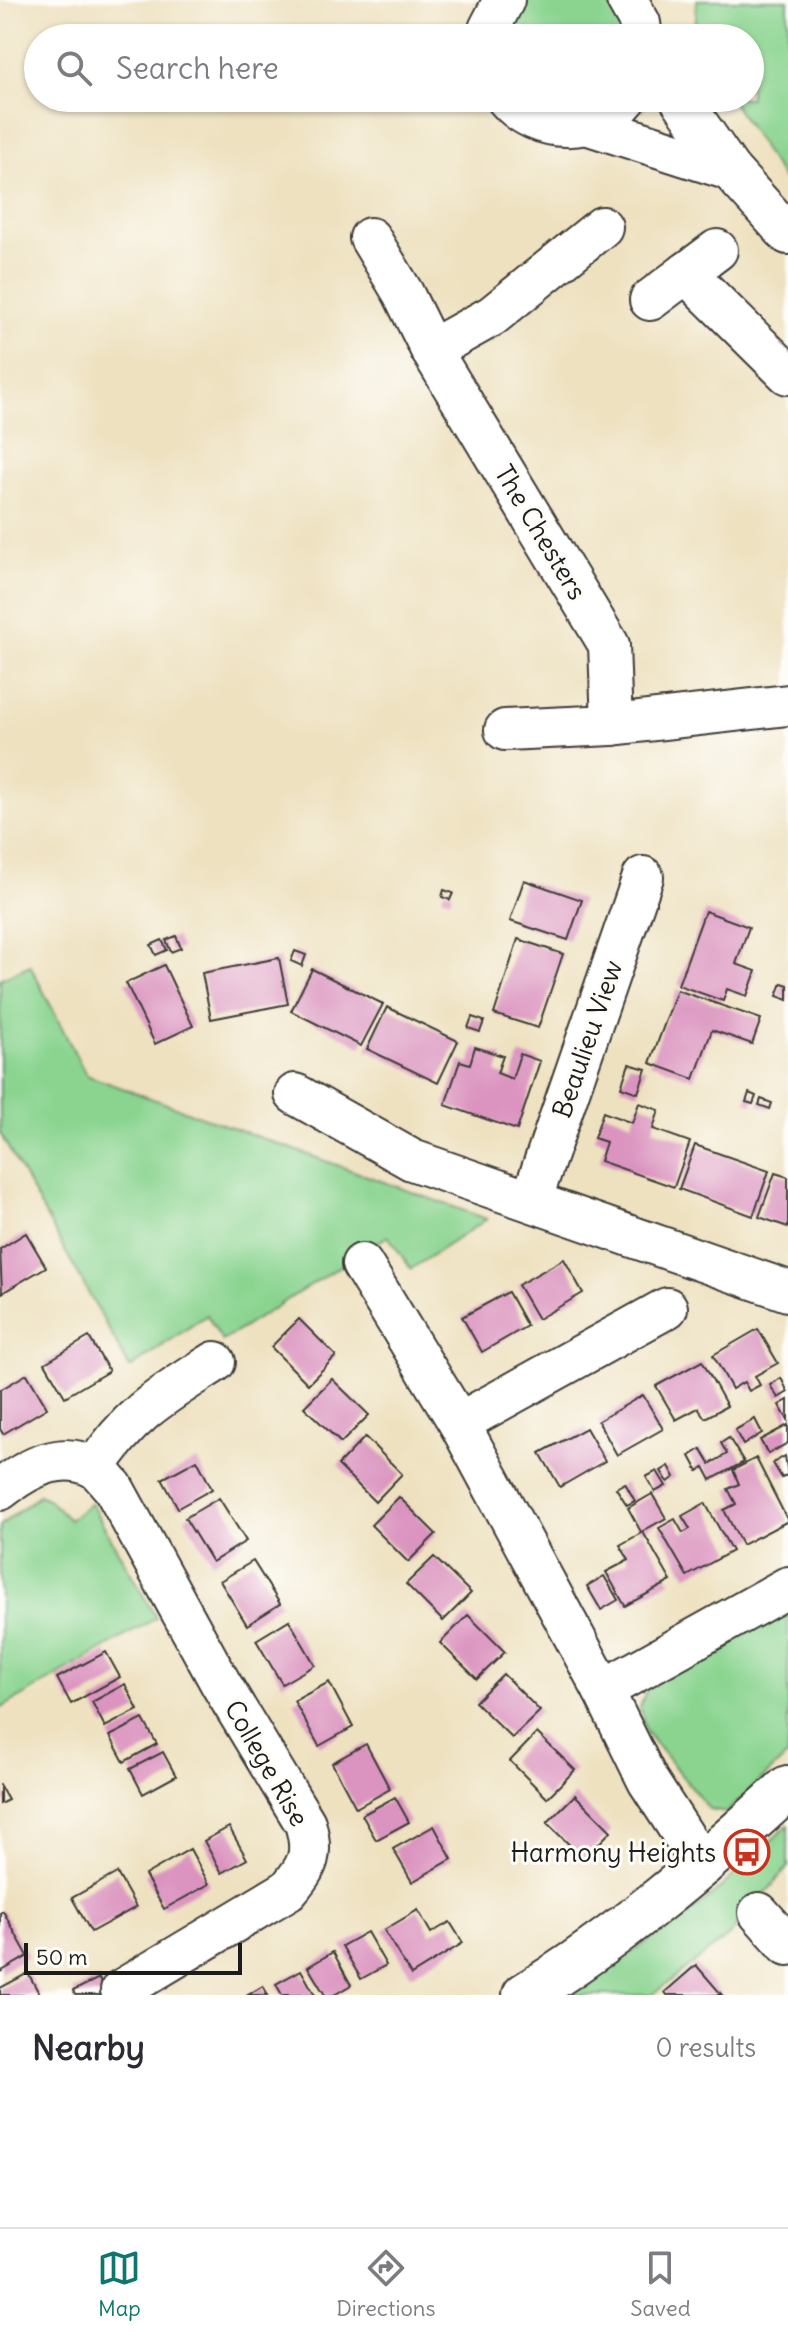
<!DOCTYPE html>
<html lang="en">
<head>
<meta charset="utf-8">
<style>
  :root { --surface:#fff; --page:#f2f2f3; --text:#2b2b33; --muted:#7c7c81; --line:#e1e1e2; --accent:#0f766e }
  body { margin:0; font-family:Delius,sans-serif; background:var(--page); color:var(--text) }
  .scale { position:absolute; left:24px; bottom:20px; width:218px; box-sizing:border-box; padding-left:8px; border:4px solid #1c1c1c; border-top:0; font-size:22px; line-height:28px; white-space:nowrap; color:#1c1c1c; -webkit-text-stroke:6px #fdfcf7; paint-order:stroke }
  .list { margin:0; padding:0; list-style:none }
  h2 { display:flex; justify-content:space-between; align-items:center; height:104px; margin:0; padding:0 32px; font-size:34px }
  h2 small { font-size:26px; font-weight:400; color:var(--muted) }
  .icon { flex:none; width:44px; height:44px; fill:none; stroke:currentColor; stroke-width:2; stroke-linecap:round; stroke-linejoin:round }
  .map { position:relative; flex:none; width:788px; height:1995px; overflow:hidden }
  .search { position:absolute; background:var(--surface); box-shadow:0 2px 6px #0004; left:24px; right:24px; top:24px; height:88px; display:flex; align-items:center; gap:20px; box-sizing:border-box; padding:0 28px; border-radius:44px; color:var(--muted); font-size:30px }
  .sheet { height:232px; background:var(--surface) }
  nav { display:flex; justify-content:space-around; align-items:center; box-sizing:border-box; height:112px; border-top:2px solid var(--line); background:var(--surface); font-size:22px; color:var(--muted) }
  nav a { display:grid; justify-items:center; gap:4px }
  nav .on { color:var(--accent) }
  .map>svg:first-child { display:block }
</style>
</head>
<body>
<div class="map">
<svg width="788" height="1995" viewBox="0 0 788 1995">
  <rect width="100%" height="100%" fill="#fdfcf7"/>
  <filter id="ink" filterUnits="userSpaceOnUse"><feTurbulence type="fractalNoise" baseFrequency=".0125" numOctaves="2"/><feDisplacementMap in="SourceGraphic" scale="16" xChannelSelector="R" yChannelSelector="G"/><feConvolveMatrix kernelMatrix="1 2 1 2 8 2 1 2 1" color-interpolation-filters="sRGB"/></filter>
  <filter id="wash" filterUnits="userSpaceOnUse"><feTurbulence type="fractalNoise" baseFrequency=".006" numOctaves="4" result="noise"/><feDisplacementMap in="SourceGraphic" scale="32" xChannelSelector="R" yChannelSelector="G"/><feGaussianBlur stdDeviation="1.8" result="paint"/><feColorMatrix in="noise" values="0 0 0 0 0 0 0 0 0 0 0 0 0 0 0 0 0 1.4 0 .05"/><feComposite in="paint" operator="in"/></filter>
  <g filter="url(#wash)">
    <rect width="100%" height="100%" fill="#eee1c0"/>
    <g fill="#8ad490" stroke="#537856" stroke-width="2">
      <path d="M 524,0 L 608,0 L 629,38 L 503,38 L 518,6 Z"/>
      <path d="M 697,0 L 788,0 L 788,187 L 730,98 L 750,98 L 750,38 L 697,38 L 695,34 Z"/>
      <path d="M 527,98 L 604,98 L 570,111 Z"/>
      <path d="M 30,965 L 86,1075 L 487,1219 L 411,1269 L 388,1236 L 222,1341 L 207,1315 L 130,1368 L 0,1133 L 0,979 Z"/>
      <path d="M 39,1495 L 49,1500 L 69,1520 L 91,1503 L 156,1618 L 0,1709 L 0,1526 Z"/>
      <path d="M 788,1603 L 788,1755 L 727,1812 L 709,1809 L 646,1732 L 640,1707 L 650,1679 Z"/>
      <path d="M 788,1825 L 788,1867 L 729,1936 L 652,1995 L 570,1995 L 706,1901 Z"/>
    </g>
    <g id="blocks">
      <g fill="#db94c0">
        <path d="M 524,880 L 582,900 L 568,940 L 510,921 Z"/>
        <path d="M 444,890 L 453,893 L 450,900 L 442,897 Z"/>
        <path d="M 705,911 L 749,927 L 736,964 L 756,971 L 747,996 L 727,989 L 723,1001 L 678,985 Z"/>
        <path d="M 176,936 L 181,948 L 171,952 L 166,940 Z"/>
        <path d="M 518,939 L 563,954 L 538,1028 L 494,1014 Z"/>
        <path d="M 162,940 L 167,950 L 156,955 L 151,945 Z"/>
        <path d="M 295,951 L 306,955 L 302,966 L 291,961 Z"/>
        <path d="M 279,958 L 288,1004 L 211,1019 L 202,973 Z"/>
        <path d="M 164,965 L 193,1026 L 155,1044 L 126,983 Z"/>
        <path d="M 312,969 L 383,1004 L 361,1046 L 291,1011 Z"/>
        <path d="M 782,983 L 788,985 L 788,1000 L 777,996 Z"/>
        <path d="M 677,990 L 761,1019 L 752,1044 L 712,1030 L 694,1079 L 650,1063 Z"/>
        <path d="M 387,1007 L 458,1041 L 438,1083 L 367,1049 Z"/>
        <path d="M 472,1017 L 484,1021 L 480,1032 L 468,1028 Z"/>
        <path d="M 475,1047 L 503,1056 L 497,1073 L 512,1079 L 520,1054 L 540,1061 L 517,1130 L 445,1105 L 460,1061 L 470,1064 Z"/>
        <path d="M 629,1064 L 646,1069 L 638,1093 L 621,1087 Z"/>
        <path d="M 749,1093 L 756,1096 L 753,1104 L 746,1102 Z"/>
        <path d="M 761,1099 L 772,1103 L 770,1109 L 759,1105 Z"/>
        <path d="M 639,1103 L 659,1110 L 653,1129 L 690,1142 L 674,1187 L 600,1161 L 606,1142 L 594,1138 L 603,1112 L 632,1123 Z"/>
        <path d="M 695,1145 L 769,1171 L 753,1216 L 679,1189 Z"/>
        <path d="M 775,1173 L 788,1177 L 788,1227 L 759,1217 Z"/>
        <path d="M 26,1233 L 46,1267 L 2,1293 L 0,1249 Z"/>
        <path d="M 564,1259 L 583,1293 L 538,1319 L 518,1285 Z"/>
        <path d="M 508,1292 L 527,1326 L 482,1352 L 462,1317 Z"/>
        <path d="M 299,1319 L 336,1356 L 308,1384 L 271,1347 Z"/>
        <path d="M 758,1329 L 778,1363 L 755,1376 L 760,1385 L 749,1391 L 744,1382 L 732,1389 L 713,1355 Z"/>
        <path d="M 89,1337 L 109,1371 L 65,1397 L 45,1363 Z"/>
        <path d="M 702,1361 L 727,1406 L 705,1418 L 698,1408 L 676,1420 L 656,1386 Z"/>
        <path d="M 27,1374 L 47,1408 L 3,1434 L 0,1429 L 0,1390 Z"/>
        <path d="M 781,1378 L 788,1392 L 778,1398 L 770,1385 Z"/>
        <path d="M 332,1379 L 369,1415 L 341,1443 L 304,1407 Z"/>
        <path d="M 643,1395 L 663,1429 L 617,1455 L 598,1421 Z"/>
        <path d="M 788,1400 L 788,1420 L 779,1405 Z"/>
        <path d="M 755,1419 L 762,1433 L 743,1445 L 735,1430 Z"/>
        <path d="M 788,1425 L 788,1443 L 768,1454 L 760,1440 Z"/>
        <path d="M 586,1428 L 605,1461 L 560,1487 L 540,1453 Z"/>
        <path d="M 365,1437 L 402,1474 L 375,1502 L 338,1465 Z"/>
        <path d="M 729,1438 L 744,1462 L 711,1480 L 704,1467 L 698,1471 L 690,1456 L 701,1449 L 710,1464 L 727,1454 L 721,1443 Z"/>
        <path d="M 785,1456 L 788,1474 L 782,1478 L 773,1463 Z"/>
        <path d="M 756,1458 L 788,1521 L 742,1545 L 724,1510 L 736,1504 L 728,1489 L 739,1484 L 733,1470 Z"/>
        <path d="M 197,1460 L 212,1489 L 178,1508 L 162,1479 Z"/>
        <path d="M 669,1466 L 675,1477 L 668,1482 L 661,1471 Z"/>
        <path d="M 657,1471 L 666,1486 L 655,1492 L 646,1477 Z"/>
        <path d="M 625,1483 L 635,1501 L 627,1505 L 616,1488 Z"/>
        <path d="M 652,1494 L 666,1518 L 641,1532 L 628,1508 Z"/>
        <path d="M 399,1497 L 436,1534 L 408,1562 L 371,1525 Z"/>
        <path d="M 219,1498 L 246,1541 L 212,1562 L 185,1518 Z"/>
        <path d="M 705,1503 L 732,1551 L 687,1576 L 659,1528 L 675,1519 L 683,1533 L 690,1529 L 682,1516 Z"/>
        <path d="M 643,1532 L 671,1581 L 625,1606 L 606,1572 L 629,1560 L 620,1545 Z"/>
        <path d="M 434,1557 L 471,1593 L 443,1621 L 406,1584 Z"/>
        <path d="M 253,1561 L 280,1604 L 247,1625 L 220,1581 Z"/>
        <path d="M 604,1576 L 618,1600 L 601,1610 L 587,1586 Z"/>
        <path d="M 468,1615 L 505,1652 L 477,1679 L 440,1643 Z"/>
        <path d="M 289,1620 L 315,1665 L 282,1684 L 256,1640 Z"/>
        <path d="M 106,1652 L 120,1677 L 71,1704 L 57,1678 Z"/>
        <path d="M 503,1674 L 540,1711 L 512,1738 L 475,1702 Z"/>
        <path d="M 329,1682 L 353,1727 L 319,1746 L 294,1701 Z"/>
        <path d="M 125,1684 L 138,1710 L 105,1727 L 92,1702 Z"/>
        <path d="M 143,1719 L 157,1744 L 124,1762 L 110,1736 Z"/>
        <path d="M 537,1733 L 575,1770 L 547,1798 L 510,1761 Z"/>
        <path d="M 366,1744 L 390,1789 L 356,1808 L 332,1763 Z"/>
        <path d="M 163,1752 L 176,1776 L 143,1794 L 130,1769 Z"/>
        <path d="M 0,1786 L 8,1800 L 0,1804 Z"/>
        <path d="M 575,1795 L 611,1831 L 584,1859 L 547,1823 Z"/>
        <path d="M 395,1797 L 409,1822 L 376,1840 L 362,1815 Z"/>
        <path d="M 434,1826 L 452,1859 L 412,1882 L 393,1849 Z"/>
        <path d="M 229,1827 L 247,1859 L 222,1873 L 204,1841 Z"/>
        <path d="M 190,1849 L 209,1884 L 164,1909 L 145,1875 Z"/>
        <path d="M 117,1873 L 136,1907 L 91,1932 L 72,1898 Z"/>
        <path d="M 418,1910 L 431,1933 L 450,1922 L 463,1943 L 411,1975 L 384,1930 Z"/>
        <path d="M 3,1911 L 28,1956 L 0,1972 L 0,1913 Z"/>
        <path d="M 367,1932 L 386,1965 L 361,1979 L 342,1946 Z"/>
        <path d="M 333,1952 L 351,1985 L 334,1995 L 325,1995 L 308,1967 Z"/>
        <path d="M 696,1965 L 722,1995 L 667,1995 L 665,1992 Z"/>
        <path d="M 301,1970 L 315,1995 L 282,1995 L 276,1984 Z"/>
        <path d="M 28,1973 L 40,1995 L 0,1995 L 0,1988 Z"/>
        <path d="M 99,1978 L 107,1995 L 75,1995 L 73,1991 Z"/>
        <path d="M 263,1986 L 268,1995 L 248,1995 Z"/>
      </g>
    </g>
  </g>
  <g filter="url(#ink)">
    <use href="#blocks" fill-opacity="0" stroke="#3c3a35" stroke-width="2"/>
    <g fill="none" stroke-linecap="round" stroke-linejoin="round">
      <g stroke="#3c3a35" stroke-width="44">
        <g id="minor">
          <path d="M 627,0 L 640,23 L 642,38"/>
          <path d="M 489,38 L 489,29 L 504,0"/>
          <path d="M 506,98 C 536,134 597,137 627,98"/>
          <path d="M 680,98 L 730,170 L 788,234"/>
          <path d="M 586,124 L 730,170"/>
          <path d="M 370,238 L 403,293 L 431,350 L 609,645 L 612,725"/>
          <path d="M 686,273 L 717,250"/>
          <path d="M 650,300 L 686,273 L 788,374"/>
          <path d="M 431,350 L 492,316 L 602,227"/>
          <path d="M 505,730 L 612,725 L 788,705"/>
          <path d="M 295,1094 L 412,1160 L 788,1291"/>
          <path d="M 531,1201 L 643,877"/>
          <path d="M 362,1264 L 459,1423 L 603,1690 L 648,1781 L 703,1866"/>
          <path d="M 459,1423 L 667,1308"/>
          <path d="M 95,1468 C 130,1413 162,1396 215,1362"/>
          <path d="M 0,1490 C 26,1469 62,1449 95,1468 C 101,1472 107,1481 113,1487 L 221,1684 L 305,1823 C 314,1854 309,1865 288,1890 L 121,1990"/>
          <path d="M 603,1690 L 788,1587"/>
          <path d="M 759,1913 L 788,1945"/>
        </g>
      </g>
      <g stroke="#3c3a35" stroke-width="48">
        <path id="major" d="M 525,1995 C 620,1937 706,1863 788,1788"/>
      </g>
      <use href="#minor" stroke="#fff" stroke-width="40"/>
      <use href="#major" stroke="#fff" stroke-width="44"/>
    </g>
  </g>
  <defs>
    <g id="bus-ring" transform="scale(2.3)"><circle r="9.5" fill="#fdfcf7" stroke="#c8321e" stroke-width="1.5"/><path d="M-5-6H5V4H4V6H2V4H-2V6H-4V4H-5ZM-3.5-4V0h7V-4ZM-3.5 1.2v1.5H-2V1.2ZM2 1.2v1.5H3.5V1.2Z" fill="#c8321e"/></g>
  </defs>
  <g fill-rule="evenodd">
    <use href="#bus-ring" x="747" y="1852"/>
  </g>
  <g text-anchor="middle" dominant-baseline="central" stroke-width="6" stroke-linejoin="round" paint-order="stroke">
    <g font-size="26" fill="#1c1c1c" stroke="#fdfcf7">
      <text transform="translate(541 532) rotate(59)">The Chesters</text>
      <text transform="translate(587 1039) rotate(-71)">Beaulieu View</text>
      <text transform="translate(267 1763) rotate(60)">College Rise</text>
    </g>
    <g font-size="26" fill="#1c1c1c" stroke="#fdfcf7" text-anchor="end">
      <text x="716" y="1852">Harmony Heights</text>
    </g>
  </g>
</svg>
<div class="scale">50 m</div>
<div class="search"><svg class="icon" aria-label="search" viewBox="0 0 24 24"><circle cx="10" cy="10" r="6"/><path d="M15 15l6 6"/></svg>Search here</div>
</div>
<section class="sheet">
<h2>Nearby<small>0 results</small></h2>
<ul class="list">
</ul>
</section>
<nav>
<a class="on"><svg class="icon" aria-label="map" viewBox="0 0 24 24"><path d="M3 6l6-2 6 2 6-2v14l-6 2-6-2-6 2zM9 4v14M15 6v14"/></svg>Map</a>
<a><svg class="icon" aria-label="directions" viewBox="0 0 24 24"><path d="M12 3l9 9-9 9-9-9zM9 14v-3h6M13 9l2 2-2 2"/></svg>Directions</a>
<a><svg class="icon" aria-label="saved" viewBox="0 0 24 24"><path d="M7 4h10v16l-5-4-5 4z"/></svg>Saved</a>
</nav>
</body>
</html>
